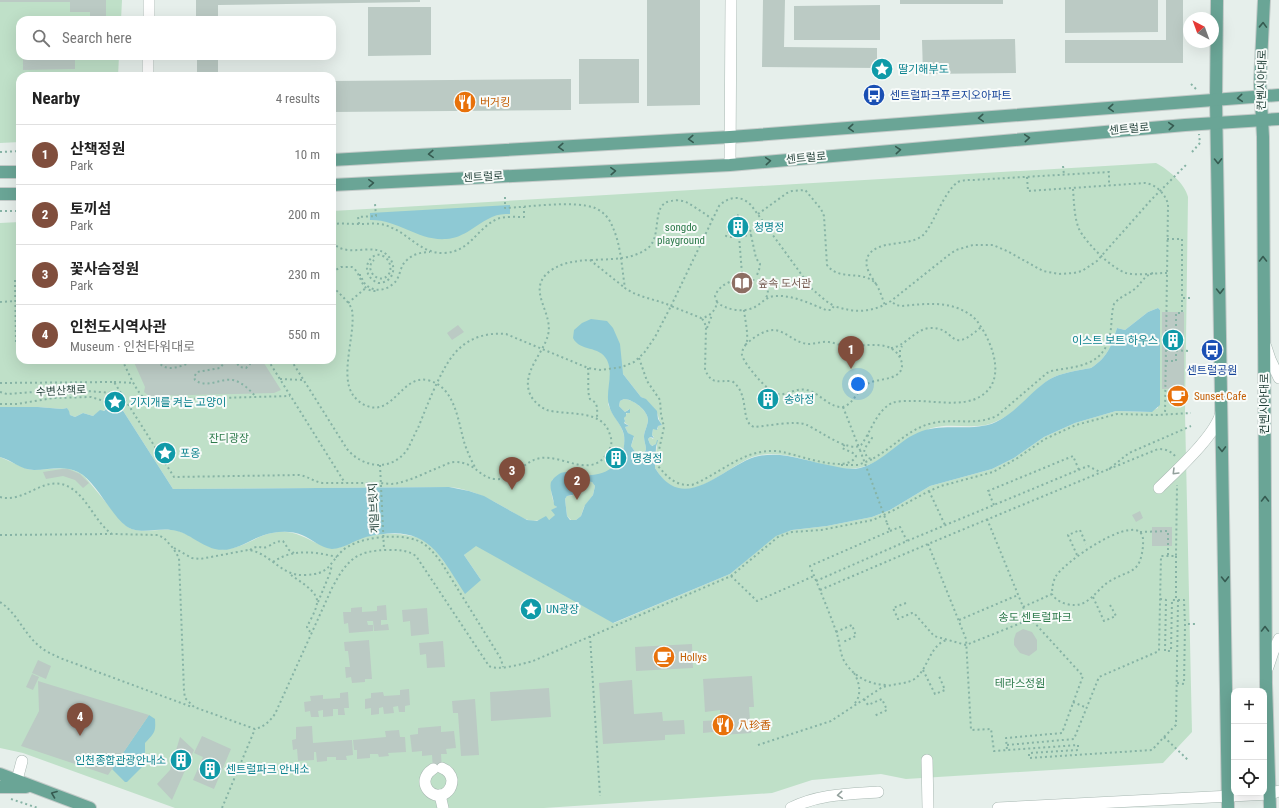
<!DOCTYPE html>
<html lang="en">
<head>
<meta charset="utf-8">
<style>
  :root { --surface:#fff; --page:#f6f6f6; --text:#222; --muted:#767676; --line:#e0e0e0; --accent:#804e3d }
  body { margin:0; font-family:"Roboto Condensed","Noto Sans KR",sans-serif; background:var(--page); color:var(--text) }
  .controls { position:absolute; right:12px; bottom:12px; display:grid; overflow:hidden; border-radius:8px; box-shadow:0 4px 16px #0002 }
  .controls button { width:36px; height:36px; display:grid; place-items:center; padding:0; border:0; border-bottom:1px solid var(--line); background:var(--surface); color:var(--text); font:20px sans-serif }
  .compass { position:absolute; left:1183px; top:12px; width:36px; height:36px; border-radius:50%; background:var(--surface); box-shadow:0 4px 16px #0002; rotate:319deg }
  .you { position:absolute; left:858px; top:384px; width:14px; height:14px; margin:-10px; border:3px solid #fff; border-radius:50%; background:#1a73e8; box-shadow:0 0 0 6px #1a73e833 }
  .badge { display:grid; place-items:center; width:26px; height:26px; border-radius:50%; background:var(--accent); color:#fff; font-size:13px; font-weight:700 }
  .pin { position:absolute; translate:-50% -33px; filter:drop-shadow(0 1px 2px #0008) }
  .pin::after { content:''; position:absolute; top:21px; width:14px; height:12px; background:inherit; clip-path:polygon(0 0,100% 0,50% 100%) }
  .list { margin:0; padding:0; list-style:none }
  h2 { display:flex; justify-content:space-between; align-items:center; height:52px; margin:0; padding:0 16px; font-size:17px }
  h2 small { font-size:13px; font-weight:400; color:var(--muted) }
  .list li { display:grid; grid-template-columns:26px 1fr auto; gap:12px; align-items:center; box-sizing:border-box; height:60px; padding:0 16px; border-top:1px solid var(--line) }
  .list b { display:block; font-size:15px; white-space:nowrap }
  .list p { margin:0; font-size:13px; white-space:nowrap; color:var(--muted) }
  .list em { font-size:13px; font-style:normal; color:var(--muted) }
  .icon { flex:none; width:22px; height:22px; fill:none; stroke:currentColor; stroke-width:2; stroke-linecap:round; stroke-linejoin:round }
  .map { position:relative; flex:none; width:1279px; height:808px; overflow:hidden }
  .search { position:absolute; background:var(--surface); box-shadow:0 4px 16px #0002; left:16px; top:16px; width:320px; height:44px; display:flex; align-items:center; gap:10px; box-sizing:border-box; padding:0 14px; border-radius:12px; color:var(--muted); font-size:15px }
  .panel { position:absolute; background:var(--surface); box-shadow:0 4px 16px #0002; left:16px; top:72px; width:320px; height:292px; border-radius:12px }
  .map>svg:first-child { display:block }
</style>
</head>
<body>
<div class="map">
<svg width="1279" height="808" viewBox="0 0 1279 808">
  <rect width="100%" height="100%" fill="#e6efeb"/>
  <g fill="#bfe0c8">
    <path d="M 0,0 L 122,0 L 121,20 L 20,20 L 20,56 L 119,56 L 118,76 L 20,76 L 20,142 L 0,143 Z"/>
    <path d="M 1156,163 C 1168,169 1185,184 1188,197 L 1185,413 L 1192,732 L 1163,763 L 906,779 L 881,774 L 812,780 L 772,793 L 544,808 L 175,808 L 23,753 L 0,748 L 0,457 L 27,469 L 32,470 L 68,468 L 80,473 L 85,477 L 123,523 C 136,537 158,527 175,530 C 193,534 206,551 226,549 C 248,547 262,530 286,532 C 305,533 321,550 337,548 C 344,547 350,542 357,539 C 373,534 393,532 411,536 C 420,537 430,543 436,551 C 440,554 442,560 445,563 C 451,569 472,576 481,580 L 464,555 L 476,545 L 614,623 L 730,574 L 776,535 L 792,530 L 827,526 L 872,517 L 890,510 L 930,486 L 992,469 L 1014,458 L 1044,437 L 1075,423 L 1116,411 L 1149,412 L 1158,408 L 1160,310 L 1158,308 L 1148,312 L 1125,330 L 1117,328 C 1111,346 1108,357 1091,368 C 1080,370 1060,373 1050,379 C 1031,392 1017,413 995,422 C 975,431 953,422 932,428 C 927,429 921,434 917,437 C 901,446 876,465 858,468 C 824,473 791,447 756,456 C 731,463 697,501 671,486 C 664,482 659,474 655,468 L 657,444 L 651,446 L 648,439 L 650,437 L 653,439 L 654,437 L 652,435 L 653,429 L 658,429 L 658,426 L 662,425 C 659,421 659,418 657,413 C 654,408 647,399 641,397 L 623,374 L 608,404 C 612,415 620,422 623,432 C 629,448 616,473 598,475 C 593,475 587,476 582,475 C 579,474 574,472 570,472 C 565,473 558,477 553,479 C 549,485 552,503 557,507 L 554,509 L 556,515 L 549,520 C 541,519 534,523 525,519 C 520,517 515,513 509,510 C 490,499 472,489 449,487 L 173,489 L 120,406 L 106,406 L 107,408 L 103,411 L 100,411 L 93,416 L 83,413 L 75,417 L 70,415 L 67,408 L 62,409 L 38,407 L 0,407 L 0,223 L 20,222 L 20,360 L 332,360 L 332,211 Z"/>
    <path d="M 624,399 C 633,399 649,411 648,421 C 647,427 644,432 644,437 C 644,441 646,445 646,450 L 643,454 L 636,453 L 631,446 L 634,437 L 628,433 L 625,427 L 629,426 L 624,422 L 625,421 L 624,418 L 629,409 L 625,412 L 619,406 L 620,401 Z"/>
    <path d="M 585,481 L 592,482 L 595,486 L 593,495 L 584,507 L 581,516 L 576,520 L 571,520 L 567,516 L 565,499 L 567,496 L 572,496 L 574,493 L 578,493 L 576,491 L 577,484 Z"/>
  </g>
  <g fill="#8ec9d4" fill-rule="evenodd">
    <path d="M 510,205 L 510,214 C 504,214 498,214 492,217 C 476,224 465,238 446,239 C 418,241 397,219 370,220 L 370,213 Z"/>
    <path d="M 1158,308 L 1160,310 L 1160,405 L 1152,412 L 1116,411 L 1075,423 L 1044,437 L 1014,458 L 992,469 L 930,486 L 890,510 L 872,517 L 827,526 L 792,530 L 776,536 L 730,574 L 613,623 L 476,546 L 464,555 L 481,580 L 465,594 C 437,550 426,523 366,537 C 355,540 343,549 332,549 C 321,548 312,539 302,535 C 293,531 282,531 272,533 C 252,536 236,554 215,549 C 199,545 187,531 171,530 C 157,528 138,535 126,526 C 110,514 96,481 78,472 C 64,465 49,470 34,470 C 21,470 12,460 0,457 L 0,407 L 38,407 L 62,409 L 67,408 L 69,411 L 70,415 L 75,417 L 83,413 L 93,416 L 100,410 L 104,411 L 107,408 L 107,405 L 120,406 L 173,489 L 449,487 L 469,491 L 484,496 L 527,520 L 537,521 L 546,516 L 549,520 L 555,515 L 551,510 L 557,507 L 554,505 C 554,498 549,489 551,482 C 554,477 560,472 566,472 C 572,471 578,475 584,475 C 609,477 627,461 624,435 C 622,424 611,416 609,405 C 605,392 614,374 607,360 C 599,345 580,352 573,338 L 574,330 L 582,323 L 591,319 L 607,321 L 613,328 L 620,344 L 623,374 L 641,397 L 646,399 L 657,411 L 658,419 L 662,425 L 658,426 L 657,430 L 653,429 L 652,435 L 654,438 L 650,437 L 648,439 L 650,444 L 652,446 L 656,444 L 657,440 L 658,440 L 656,447 L 655,468 C 659,474 664,481 671,485 C 698,501 732,461 759,456 C 784,451 809,462 833,466 C 842,468 851,470 860,468 C 884,462 899,439 922,431 C 946,423 975,432 996,422 C 1017,412 1031,391 1050,379 C 1060,373 1080,370 1091,368 C 1108,357 1111,346 1117,328 L 1125,330 L 1148,312 ZM 624,399 C 633,399 649,411 648,421 C 647,427 644,432 644,437 C 644,441 646,445 646,450 L 643,454 L 636,453 L 631,446 L 634,436 L 628,433 L 625,427 L 629,426 L 624,423 L 625,421 L 624,418 L 626,416 L 626,413 L 630,413 L 630,409 L 625,412 L 619,406 L 620,401 ZM 585,481 L 592,482 L 595,486 L 593,495 L 585,505 L 581,516 L 576,520 L 570,520 L 567,516 L 565,499 L 567,496 L 573,495 L 574,493 L 578,493 L 576,491 L 577,484 Z"/>
    <path d="M 149,715 L 155,719 C 156,733 154,733 145,743 L 145,764 L 127,782 L 125,782 L 112,769 Z"/>
  </g>
  <g fill="#bbcac4">
    <path d="M 0,0 L 106,0 L 106,20 L 90,20 L 90,12 L 70,12 L 70,2 L 0,2 Z"/>
    <path d="M 196,0 L 420,0 L 420,2 L 218,5 L 218,20 L 196,20 Z"/>
    <path d="M 647,0 L 700,0 L 700,105 L 647,106 Z"/>
    <path d="M 763,0 L 785,0 L 784,47 L 877,48 L 877,68 L 762,67 Z"/>
    <rect x="900" y="0" width="103" height="4"/>
    <path d="M 1065,0 L 1158,0 L 1158,32 L 1065,33 Z"/>
    <path d="M 1166,0 L 1183,0 L 1183,63 L 1065,63 L 1065,40 L 1166,40 Z"/>
    <path d="M 880,5 L 880,40 L 794,40 L 794,6 Z"/>
    <path d="M 368,7 L 431,7 L 431,55 L 368,56 Z"/>
    <path d="M 1015,39 L 1016,73 L 923,74 L 922,40 Z"/>
    <path d="M 23,56 L 75,56 L 75,69 L 23,70 Z"/>
    <rect x="197" y="56" width="21" height="20"/>
    <path d="M 579,59 L 639,59 L 639,103 L 579,104 Z"/>
    <path d="M 571,79 L 571,110 L 332,112 L 332,81 Z"/>
    <path d="M 740,221 L 744,226 L 742,231 L 736,232 L 732,227 L 735,222 Z"/>
    <path d="M 1162,312 L 1184,312 L 1184,388 L 1162,389 Z"/>
    <path d="M 458,325 L 464,332 L 452,340 L 447,333 Z"/>
    <path d="M 133,360 L 262,360 L 281,390 L 274,393 L 149,396 L 144,392 L 145,387 Z"/>
    <path d="M 768,393 L 773,396 L 773,402 L 767,405 L 763,402 L 763,396 Z"/>
    <path d="M 615,453 L 621,457 L 616,464 L 610,460 Z"/>
    <path d="M 62,469 L 68,469 L 80,474 L 89,483 L 83,488 L 75,480 L 63,476 L 46,479 L 43,472 Z"/>
    <path d="M 1140,511 L 1143,518 L 1136,522 L 1132,515 Z"/>
    <rect x="1152" y="527" width="20" height="19"/>
    <path d="M 386,605 L 387,620 L 381,620 L 381,625 L 388,624 L 389,630 L 374,631 L 373,621 L 367,621 L 368,625 L 373,625 L 373,631 L 349,633 L 348,623 L 344,624 L 343,612 L 351,612 L 351,608 L 362,607 L 362,612 L 377,611 L 377,606 Z"/>
    <path d="M 427,608 L 429,634 L 411,636 L 410,621 L 403,622 L 402,610 Z"/>
    <path d="M 1023,629 L 1032,632 L 1037,640 L 1037,650 L 1029,656 L 1020,653 L 1014,645 L 1014,639 L 1016,633 Z"/>
    <path d="M 369,640 L 372,679 L 365,679 L 365,682 L 352,683 L 351,677 L 346,678 L 345,667 L 350,667 L 348,651 L 345,651 L 344,642 Z"/>
    <path d="M 443,641 L 445,667 L 427,668 L 426,654 L 420,655 L 419,643 Z"/>
    <path d="M 692,644 L 693,668 L 636,671 L 635,647 Z"/>
    <path d="M 38,660 L 51,666 L 46,679 L 32,673 Z"/>
    <path d="M 32,674 L 39,677 L 33,690 L 26,687 Z"/>
    <path d="M 752,676 L 754,707 L 749,707 L 751,733 L 722,735 L 722,731 L 703,733 L 703,721 L 720,720 L 720,710 L 705,712 L 703,679 Z"/>
    <path d="M 632,680 L 634,714 L 662,712 L 663,721 L 684,720 L 685,734 L 665,735 L 665,740 L 603,744 L 599,683 Z"/>
    <path d="M 38,681 L 149,715 L 108,775 L 21,746 L 39,711 Z"/>
    <path d="M 549,688 L 551,717 L 491,721 L 490,692 Z"/>
    <path d="M 409,689 L 410,705 L 405,706 L 405,712 L 399,712 L 398,706 L 393,707 L 394,713 L 384,714 L 383,707 L 379,708 L 379,714 L 371,715 L 371,708 L 365,709 L 365,699 L 371,698 L 371,693 L 383,692 L 384,696 L 400,695 L 400,690 Z"/>
    <path d="M 348,692 L 349,708 L 344,708 L 345,715 L 338,715 L 338,709 L 333,709 L 333,716 L 323,717 L 323,710 L 318,711 L 319,717 L 311,717 L 310,711 L 305,712 L 304,702 L 311,701 L 310,696 L 323,695 L 323,699 L 340,698 L 340,693 Z"/>
    <path d="M 475,699 L 479,755 L 461,756 L 458,713 L 453,713 L 452,701 Z"/>
    <path d="M 312,726 L 313,743 L 352,740 L 353,755 L 346,756 L 347,760 L 336,760 L 336,757 L 327,757 L 327,761 L 317,762 L 316,752 L 314,752 L 314,760 L 298,761 L 297,749 L 293,750 L 292,740 L 296,739 L 296,727 Z"/>
    <path d="M 441,726 L 441,732 L 454,731 L 456,748 L 446,749 L 447,754 L 441,754 L 442,770 L 433,771 L 432,755 L 422,756 L 422,751 L 412,752 L 410,735 L 418,734 L 418,728 Z"/>
    <path d="M 399,730 L 400,737 L 405,737 L 406,752 L 388,753 L 389,756 L 379,757 L 378,754 L 370,754 L 370,758 L 357,759 L 357,750 L 354,750 L 353,740 L 386,737 L 385,731 Z"/>
    <path d="M 202,736 L 231,749 L 214,789 L 193,780 L 203,757 L 194,753 Z"/>
    <path d="M 180,737 L 194,750 L 172,800 L 157,784 L 170,770 Z"/>
  </g>
  <g fill="none" stroke-linecap="round" stroke-linejoin="round">
    <g stroke="#a8b8b2" stroke-width="12">
      <g id="minor">
        <path d="M 149,20 L 149,0"/>
        <path d="M 148,76 L 148,56"/>
        <path d="M 730,165 L 731,0"/>
        <path d="M 1266,347 L 1270,359 L 1279,378"/>
        <path d="M 1159,488 C 1177,470 1215,436 1221,413"/>
        <path d="M 1268,667 L 1273,652 L 1279,639"/>
        <path d="M 927,760 L 928,808"/>
        <path d="M 433,769 C 413,782 435,805 448,791 C 451,788 452,784 452,780 C 451,774 447,770 442,768"/>
        <path d="M 17,780 L 22,761"/>
        <path d="M 440,795 L 443,808"/>
        <path d="M 791,808 C 818,794 849,794 878,792"/>
        <path d="M 998,808 L 1270,794 L 1279,791"/>
      </g>
    </g>
    <g stroke="#c2cac8" stroke-width="14">
      <g id="major">
        <path d="M 1217,0 L 1216,101 L 1228,808"/>
        <path d="M 1264,0 L 1260,83 L 1263,137 L 1266,684 L 1270,808"/>
        <path d="M 332,160 L 730,137 L 1279,95"/>
        <path d="M 0,172 L 20,172"/>
        <path d="M 332,185 L 730,165 L 1185,125 L 1279,119"/>
        <path d="M 0,194 L 20,194"/>
        <path d="M 0,774 L 90,808"/>
        <path d="M 0,787 L 26,787"/>
      </g>
    </g>
    <g stroke="#86b3a5" stroke-width="2" stroke-dasharray="2 3" stroke-linecap="butt">
      <path d="M 1191,84 L 1197,90"/>
      <path d="M 0,152 L 20,151"/>
      <path d="M 1192,152 L 1200,143 L 1199,134"/>
      <path d="M 1063,166 L 1064,175"/>
      <path d="M 1027,177 L 1028,191 L 1145,183 C 1155,184 1165,193 1168,204 L 1165,414"/>
      <path d="M 1073,189 C 1074,201 1074,217 1079,229 C 1086,243 1111,268 1126,273 C 1139,276 1154,273 1167,273"/>
      <path d="M 505,197 L 505,208 C 529,207 574,200 595,208 C 604,212 610,219 613,228 C 621,245 622,270 625,288 C 639,298 656,299 671,306 L 719,206 C 729,196 741,195 751,205 L 812,289 L 826,301 L 834,306"/>
      <path d="M 0,211 L 20,211"/>
      <path d="M 758,214 L 787,193 L 792,191 L 805,190 L 806,191 L 821,209 L 824,216 L 827,265 C 839,282 864,269 876,284 C 880,290 882,298 885,305"/>
      <path d="M 737,215 L 739,216 L 752,233 L 751,235 L 731,237 L 726,236 Z"/>
      <path d="M 332,224 C 341,223 350,224 360,224 C 370,224 380,222 390,227 C 409,234 421,254 444,253 C 470,252 476,229 497,219 C 505,216 515,217 524,217 L 524,207"/>
      <path d="M 359,224 L 358,217 L 376,216 L 375,204"/>
      <path d="M 751,235 L 756,258 L 760,264 L 759,270 L 757,275"/>
      <path d="M 739,236 L 742,274"/>
      <path d="M 1167,239 L 1182,239 L 1182,298 L 1192,298"/>
      <path d="M 332,243 C 336,245 338,248 343,249 C 356,253 375,245 386,254 C 398,264 395,283 378,283 C 357,274 370,249 383,256 C 387,258 390,262 390,266 C 391,270 390,273 388,275 C 379,286 363,269 374,260"/>
      <path d="M 591,260 C 610,259 633,260 648,248 C 663,236 650,204 671,201 C 675,200 681,200 686,202 C 695,207 704,213 712,219"/>
      <path d="M 332,272 L 341,267 L 352,267 C 363,274 359,292 377,291"/>
      <path d="M 359,275 L 361,275 C 364,291 382,294 393,284 C 401,278 399,266 407,260 C 413,254 422,252 430,252"/>
      <path d="M 15,280 L 16,344 L 20,344"/>
      <path d="M 876,284 C 871,276 863,266 868,256 C 878,239 908,247 922,236 C 926,233 928,228 931,224 C 937,213 948,188 958,182 C 963,180 968,180 973,180 L 1109,172 L 1109,186"/>
      <path d="M 332,288 C 337,290 340,294 344,298 C 347,301 351,306 352,310 C 356,334 339,375 353,395 C 356,399 361,404 367,406 C 393,416 402,375 427,380 C 456,386 458,423 465,445 C 468,453 471,460 475,467"/>
      <path d="M 0,302 L 16,301"/>
      <path d="M 717,302 L 715,296 C 725,269 781,278 765,299"/>
      <path d="M 348,303 L 367,287"/>
      <path d="M 744,310 C 745,320 748,331 747,341 C 746,346 741,350 742,355 C 744,364 768,392 777,394 C 787,396 796,387 807,390 C 820,393 829,408 843,407 C 855,403 857,389 869,383 C 878,379 890,380 898,374 C 902,371 903,365 901,360 C 893,339 867,346 850,346 C 843,347 836,343 829,342 C 822,341 815,344 808,344 C 795,343 786,331 774,330 C 763,330 753,338 745,345"/>
      <path d="M 702,319 L 704,321 L 706,327 L 705,370 C 713,386 718,380 732,381 C 751,395 739,421 754,427 C 767,426 797,420 807,425 C 820,431 849,453 861,445 C 871,432 876,411 892,403 C 897,401 904,401 910,401 C 931,400 963,408 981,396 C 1005,381 994,349 983,330 C 979,324 976,318 969,314 C 948,300 925,304 901,306 L 896,305 L 891,301"/>
      <path d="M 707,328 L 712,315"/>
      <path d="M 891,348 C 906,346 914,330 929,328 C 957,326 948,357 981,327"/>
      <path d="M 1166,350 L 1191,351"/>
      <path d="M 900,357 L 900,350 L 902,346"/>
      <path d="M 639,358 L 647,381 L 660,400 L 661,414 L 664,427 L 659,450 L 658,466 C 668,478 676,486 692,485 C 720,474 743,449 776,451 C 793,452 847,476 856,456 L 855,454 L 842,448 L 845,444"/>
      <path d="M 122,360 C 128,371 137,395 147,400 L 290,396"/>
      <path d="M 158,360 C 164,375 185,365 195,360"/>
      <path d="M 224,360 L 224,363 L 220,368 L 197,372 L 194,377 L 195,380 C 207,389 220,378 233,380 C 242,382 250,390 256,397"/>
      <path d="M 234,360 L 240,367 L 246,368 L 250,364 L 251,360"/>
      <path d="M 268,360 L 345,483"/>
      <path d="M 291,360 L 347,449 C 363,468 391,472 407,450 C 411,443 414,435 418,428 C 427,406 440,371 454,354 C 467,338 487,332 506,334 L 588,368 L 601,370 L 622,367 L 634,362 L 644,353 L 655,337 L 671,306 L 701,318 C 710,317 716,310 717,302 C 725,310 744,313 755,307 C 762,303 767,296 776,296 C 793,295 811,304 826,310 L 831,310 L 834,306 C 855,313 872,313 891,301 L 950,254 L 956,250 L 973,245 L 993,245 L 1007,251 L 1043,271 L 1059,274 L 1074,273 L 1082,271 L 1097,261 L 1151,200 L 1186,165"/>
      <path d="M 1166,361 L 1176,361 L 1176,313 L 1182,313 L 1182,298"/>
      <path d="M 588,368 C 589,377 587,393 590,399 C 599,403 597,410 597,419"/>
      <path d="M 280,379 L 304,380"/>
      <path d="M 114,382 L 134,383"/>
      <path d="M 0,383 L 114,382 L 174,477 L 299,475 C 308,476 314,482 323,483 C 341,483 359,483 377,483 C 384,483 392,485 398,483 C 412,480 427,472 440,467 C 445,465 450,462 455,462 C 476,462 479,478 495,479 C 513,481 524,460 541,458 C 565,455 593,481 609,450 C 612,445 612,440 610,435 C 603,408 567,416 547,410 C 540,407 533,401 530,394 C 521,373 543,354 548,335 C 554,312 525,290 550,271 C 563,262 575,261 590,260 L 625,288"/>
      <path d="M 0,392 L 7,394 L 34,392 L 47,394 L 59,392 L 72,394 L 86,391 L 113,393 L 120,392"/>
      <path d="M 0,404 L 17,404 L 53,398 L 91,397 L 104,401 L 123,397"/>
      <path d="M 843,407 L 860,450"/>
      <path d="M 867,435 L 872,438 L 865,448 L 864,452 L 868,458 L 872,459 C 893,448 906,431 929,424 C 952,417 977,427 998,415 L 1047,373 L 1051,371 C 1077,366 1103,367 1110,335 C 1112,325 1111,314 1114,304 C 1119,297 1129,294 1136,288 C 1142,282 1144,276 1153,273"/>
      <path d="M 841,465 L 858,465 L 873,459"/>
      <path d="M 1109,469 L 1158,449 C 1166,449 1171,451 1176,457"/>
      <path d="M 929,491 L 945,525"/>
      <path d="M 0,497 C 26,504 45,472 71,488 C 89,500 95,522 112,534 L 158,535 L 164,538 L 173,548 L 179,558 L 184,691 L 185,698 L 194,707 L 255,729 C 264,727 270,721 275,714 L 332,588 C 347,560 356,550 389,550 C 399,550 407,550 416,556 L 489,666 C 498,671 522,664 533,661 L 731,576 L 778,537 L 792,532 L 821,530 L 873,520 L 894,510 L 929,491 L 941,486 L 993,472 L 1016,459 L 1045,439 L 1076,425 L 1117,414 L 1157,415 L 1191,413"/>
      <path d="M 994,505 L 988,491 L 1073,456 L 1079,470"/>
      <path d="M 987,519 L 1026,614 L 1031,619"/>
      <path d="M 887,523 L 890,531 L 810,566 C 819,588 829,611 837,634 C 840,644 840,656 846,664 C 856,678 871,685 888,685"/>
      <path d="M 890,531 L 900,527 L 907,541"/>
      <path d="M 1140,532 L 1168,531 L 1168,556"/>
      <path d="M 0,535 L 111,534"/>
      <path d="M 928,544 L 966,639 L 971,730 L 991,729 L 994,751 L 1078,745 L 1078,750 L 1029,753 L 1029,758 L 1152,750 L 1164,737 L 1188,760"/>
      <path d="M 174,548 L 192,558 L 200,559 L 248,550 C 270,552 281,577 305,575 C 330,574 328,565 342,551 C 357,537 397,533 416,540 C 427,544 434,553 441,562 L 501,659 L 503,667"/>
      <path d="M 250,550 C 258,544 260,549 267,547 C 273,544 276,541 283,541 L 289,550 L 294,553"/>
      <path d="M 1077,555 L 1068,535 L 1080,530 L 1086,544"/>
      <path d="M 1176,556 L 1176,600"/>
      <path d="M 273,562 C 293,548 315,552 337,557"/>
      <path d="M 291,575 C 299,581 319,592 317,603 C 316,611 310,620 307,627 L 308,630 L 312,633"/>
      <path d="M 731,576 L 757,601 L 814,576"/>
      <path d="M 816,581 L 907,541 L 1088,466 L 1100,472"/>
      <path d="M 820,590 L 928,544 L 1109,469 L 1129,453 L 1191,426"/>
      <path d="M 1093,597 L 1104,621 L 1116,616 L 1109,603"/>
      <path d="M 1160,599 L 1166,600 L 1165,651 L 1171,651 L 1172,600 L 1178,600 L 1176,725 L 1164,737"/>
      <path d="M 1178,600 L 1184,600 L 1185,624"/>
      <path d="M 0,602 C 17,613 23,632 38,645 C 44,651 52,654 60,658 L 192,707"/>
      <path d="M 318,602 L 330,573 L 332,565"/>
      <path d="M 906,603 L 893,608 L 898,619 L 912,613 L 914,613 L 934,636 L 966,645 L 1031,619 L 1083,676 L 1062,733 L 1006,738 L 1007,750"/>
      <path d="M 1023,607 L 1052,594 C 1052,588 1053,581 1056,576 C 1065,562 1124,520 1140,532 C 1144,536 1143,542 1143,546 C 1140,575 1130,569 1110,581 C 1095,590 1088,610 1067,604 C 1061,603 1055,599 1052,594"/>
      <path d="M 959,620 L 1018,595"/>
      <path d="M 836,632 L 852,625 L 856,636 L 843,642"/>
      <path d="M 590,636 L 600,796"/>
      <path d="M 923,670 L 935,694 L 945,690 L 939,676"/>
      <path d="M 854,673 C 860,683 862,696 854,704"/>
      <path d="M 1177,683 L 1184,684 L 1185,624 L 1195,624"/>
      <path d="M 864,699 L 868,705 L 882,699 L 887,710 L 874,716"/>
      <path d="M 1073,702 L 1087,708"/>
      <path d="M 758,745 L 831,721 L 881,688 C 892,683 909,685 917,677 C 928,667 931,644 947,640"/>
      <path d="M 1007,745 L 1074,739 L 1099,677 L 1159,651 L 1161,556 L 1176,556 L 1177,485"/>
      <path d="M 11,799 L 38,808"/>
      <path d="M 222,808 L 255,729"/>
    </g>
    <use href="#minor" stroke="#fff" stroke-width="11"/>
    <use href="#major" stroke="#6aa596" stroke-width="12"/>
    <g stroke="#86b3a5" stroke-width="2" stroke-dasharray="2 3" stroke-linecap="butt">
      <path d="M 860,450 L 887,523"/>
      <path d="M 380,465 L 384,550"/>
    </g>
  </g>
  <defs><path id="oneway-chevron" d="M-2-3.5L2.5 0L-2 3.5" fill="none" stroke-width="1.6" stroke-linecap="round" stroke-linejoin="round"/></defs>
  <g stroke="#365b51">
    <use href="#oneway-chevron" transform="translate(1263 25) rotate(-88)"/>
    <use href="#oneway-chevron" transform="translate(1240 98) rotate(175)"/>
    <use href="#oneway-chevron" transform="translate(1111 108) rotate(176)"/>
    <use href="#oneway-chevron" transform="translate(981 118) rotate(176)"/>
    <use href="#oneway-chevron" transform="translate(1171 126) rotate(-5)"/>
    <use href="#oneway-chevron" transform="translate(851 128) rotate(176)"/>
    <use href="#oneway-chevron" transform="translate(1027 138) rotate(-5)"/>
    <use href="#oneway-chevron" transform="translate(691 139) rotate(177)"/>
    <use href="#oneway-chevron" transform="translate(561 147) rotate(177)"/>
    <use href="#oneway-chevron" transform="translate(898 150) rotate(-5)"/>
    <use href="#oneway-chevron" transform="translate(431 154) rotate(177)"/>
    <use href="#oneway-chevron" transform="translate(768 161) rotate(-5)"/>
    <use href="#oneway-chevron" transform="translate(1218 161) rotate(89)"/>
    <use href="#oneway-chevron" transform="translate(613 171) rotate(-3)"/>
    <use href="#oneway-chevron" transform="translate(371 183) rotate(-3)"/>
    <use href="#oneway-chevron" transform="translate(1263 259) rotate(-90)"/>
    <use href="#oneway-chevron" transform="translate(1220 291) rotate(89)"/>
    <use href="#oneway-chevron" transform="translate(1222 449) rotate(89)"/>
    <use href="#oneway-chevron" transform="translate(1265 499) rotate(-90)"/>
    <use href="#oneway-chevron" transform="translate(1225 579) rotate(89)"/>
    <use href="#oneway-chevron" transform="translate(1265 629) rotate(-90)"/>
    <use href="#oneway-chevron" transform="translate(54 794) rotate(-159)"/>
  </g>
  <g stroke="#92a09c">
    <use href="#oneway-chevron" transform="translate(1175 472) rotate(135)"/>
    <use href="#oneway-chevron" transform="translate(840 795) rotate(175)"/>
  </g>
  <defs>
    <g id="sight-disc" transform="scale(1.15)"><circle r="9.5" fill="#0f9aa8" stroke="#f7fbf9"/><path d="M0-6L1.8-2.2L6-1.7L2.9 1.2L3.7 5.4L0 3.3L-3.7 5.4L-2.9 1.2L-6-1.7L-1.8-2.2Z" fill="#fff"/></g>
    <g id="bus-disc" transform="scale(1.15)"><circle r="9.5" fill="#1a4fb4" stroke="#f7fbf9"/><path d="M-5-6H5V4H4V6H2V4H-2V6H-4V4H-5ZM-3.5-4V0h7V-4ZM-3.5 1.2v1.5H-2V1.2ZM2 1.2v1.5H3.5V1.2Z" fill="#fff"/></g>
    <g id="restaurant-disc" transform="scale(1.15)"><circle r="9.5" fill="#e8710a" stroke="#f7fbf9"/><path d="M-5-6h1v4h1v-4h1v4h1v-4h1v5L-1.5 .5V6h-2V.5L-5-1ZM5-6V6H3V1.5H1.5Q1.5-4 5-6Z" fill="#fff"/></g>
    <g id="building-disc" transform="scale(1.15)"><circle r="9.5" fill="#0f9aa8" stroke="#f7fbf9"/><path d="M-4-6H4V6H1V3H-1V6H-4ZM-2.5-4.3h1.7v1.8h-1.7ZM.8-4.3h1.7v1.8H.8ZM-2.5-1h1.7V.8h-1.7ZM.8-1h1.7V.8H.8Z" fill="#fff"/></g>
    <g id="library-disc" transform="scale(1.15)"><circle r="9.5" fill="#8d6e63" stroke="#f7fbf9"/><path d="M-6-4Q-3-5.5-.7-3.5V5Q-3 3-6 4ZM6-4Q3-5.5 .7-3.5V5Q3 3 6 4Z" fill="#fff"/></g>
    <g id="cafe-disc" transform="scale(1.15)"><circle r="9.5" fill="#e8710a" stroke="#f7fbf9"/><path d="M-5.5-4.5H6V0H3Q3 3.5 0 3.5H-2.5Q-5.5 3.5-5.5 0ZM3-3.2v2h1.7v-2ZM-6 4.5H4V6H-6Z" fill="#fff"/></g>
  </defs>
  <g fill-rule="evenodd">
    <use href="#sight-disc" x="882" y="69"/>
    <use href="#bus-disc" x="874" y="95"/>
    <use href="#restaurant-disc" x="465" y="102"/>
    <use href="#building-disc" x="738" y="227"/>
    <use href="#library-disc" x="742" y="283"/>
    <use href="#building-disc" x="1173" y="340"/>
    <use href="#bus-disc" x="1212" y="350"/>
    <use href="#cafe-disc" x="1178" y="396"/>
    <use href="#building-disc" x="768" y="399"/>
    <use href="#sight-disc" x="115" y="402"/>
    <use href="#sight-disc" x="165" y="453"/>
    <use href="#building-disc" x="616" y="458"/>
    <use href="#sight-disc" x="531" y="609"/>
    <use href="#cafe-disc" x="664" y="657"/>
    <use href="#restaurant-disc" x="723" y="725"/>
    <use href="#building-disc" x="181" y="760"/>
    <use href="#building-disc" x="210" y="769"/>
  </g>
  <g text-anchor="middle" dominant-baseline="central" stroke-width="4" stroke-linejoin="round" paint-order="stroke">
    <g font-size="11" fill="#0d838f" stroke="#f7fbf9" text-anchor="start">
      <text x="898" y="69">딸기해부도</text>
      <text x="754" y="227">청명정</text>
      <text x="1158" y="340" text-anchor="end">이스트 보트 하우스</text>
      <text x="784" y="399">송하정</text>
      <text x="130" y="402">기지개를 켜는 고양이</text>
      <text x="180" y="453">포옹</text>
      <text x="632" y="458">명경정</text>
      <text x="546" y="609">UN광장</text>
      <text x="166" y="760" text-anchor="end">인천종합관광안내소</text>
      <text x="226" y="769">센트럴파크 안내소</text>
    </g>
    <g font-size="11" fill="#24423a" stroke="#f7fbf9">
      <text transform="translate(1262 80) rotate(-89)">컨벤시아대로</text>
      <text transform="translate(1129 129) rotate(-5)">센트럴로</text>
      <text transform="translate(806 158) rotate(-5)">센트럴로</text>
      <text transform="translate(483 177) rotate(-3)">센트럴로</text>
      <text transform="translate(61 391) rotate(-3)">수변산책로</text>
      <text transform="translate(1264 404) rotate(-90)">컨벤시아대로</text>
      <text transform="translate(374 508) rotate(-93)">게일브릿지</text>
    </g>
    <g font-size="11" fill="#164399" stroke="#f7fbf9" text-anchor="start">
      <text x="890" y="95">센트럴파크푸르지오아파트</text>
      <text x="1212" y="370" text-anchor="middle">센트럴공원</text>
    </g>
    <g font-size="11" fill="#c56008" stroke="#f7fbf9" text-anchor="start">
      <text x="480" y="102">버거킹</text>
      <text x="1194" y="396">Sunset Cafe</text>
      <text x="680" y="657">Hollys</text>
      <text x="738" y="725">八珍香</text>
    </g>
    <g font-size="11" fill="#2d7a4b" stroke="#f7fbf9">
      <text x="681" y="227">songdo<tspan x="681" dy="13">playground</tspan></text>
      <text x="229" y="438">잔디광장</text>
      <text x="1035" y="617">송도 센트럴파크</text>
      <text x="1020" y="683">테라스정원</text>
    </g>
    <g font-size="11" fill="#785e54" stroke="#f7fbf9" text-anchor="start">
      <text x="758" y="283">숲속 도서관</text>
    </g>
  </g>
</svg>
<div class="controls">
<button>+</button>
<button>−</button>
<button><svg class="icon" aria-label="locate" viewBox="0 0 24 24"><circle cx="12" cy="12" r="6"/><path d="M12 2v4M12 18v4M2 12h4M18 12h4"/></svg></button>
</div>
<svg class="compass" viewBox="-18 -18 36 36"><path d="M0-13l5 13h-10z" fill="#e53935"/><path d="M0 13l5-13h-10z" fill="#767676"/></svg>
<div class="you"></div>
<div class="pin badge" style="left:851px;top:369px">1</div>
<div class="pin badge" style="left:577px;top:500px">2</div>
<div class="pin badge" style="left:512px;top:490px">3</div>
<div class="pin badge" style="left:80px;top:736px">4</div>
<div class="search"><svg class="icon" aria-label="search" viewBox="0 0 24 24"><circle cx="10" cy="10" r="6"/><path d="M15 15l6 6"/></svg>Search here</div>
<section class="panel">
<h2>Nearby<small>4 results</small></h2>
<ul class="list">
<li><span class="badge">1</span><div><b>산책정원</b><p>Park</p></div><em>10 m</em></li>
<li><span class="badge">2</span><div><b>토끼섬</b><p>Park</p></div><em>200 m</em></li>
<li><span class="badge">3</span><div><b>꽃사슴정원</b><p>Park</p></div><em>230 m</em></li>
<li><span class="badge">4</span><div><b>인천도시역사관</b><p>Museum · 인천타워대로</p></div><em>550 m</em></li>
</ul>
</section>
</div>
</body>
</html>
